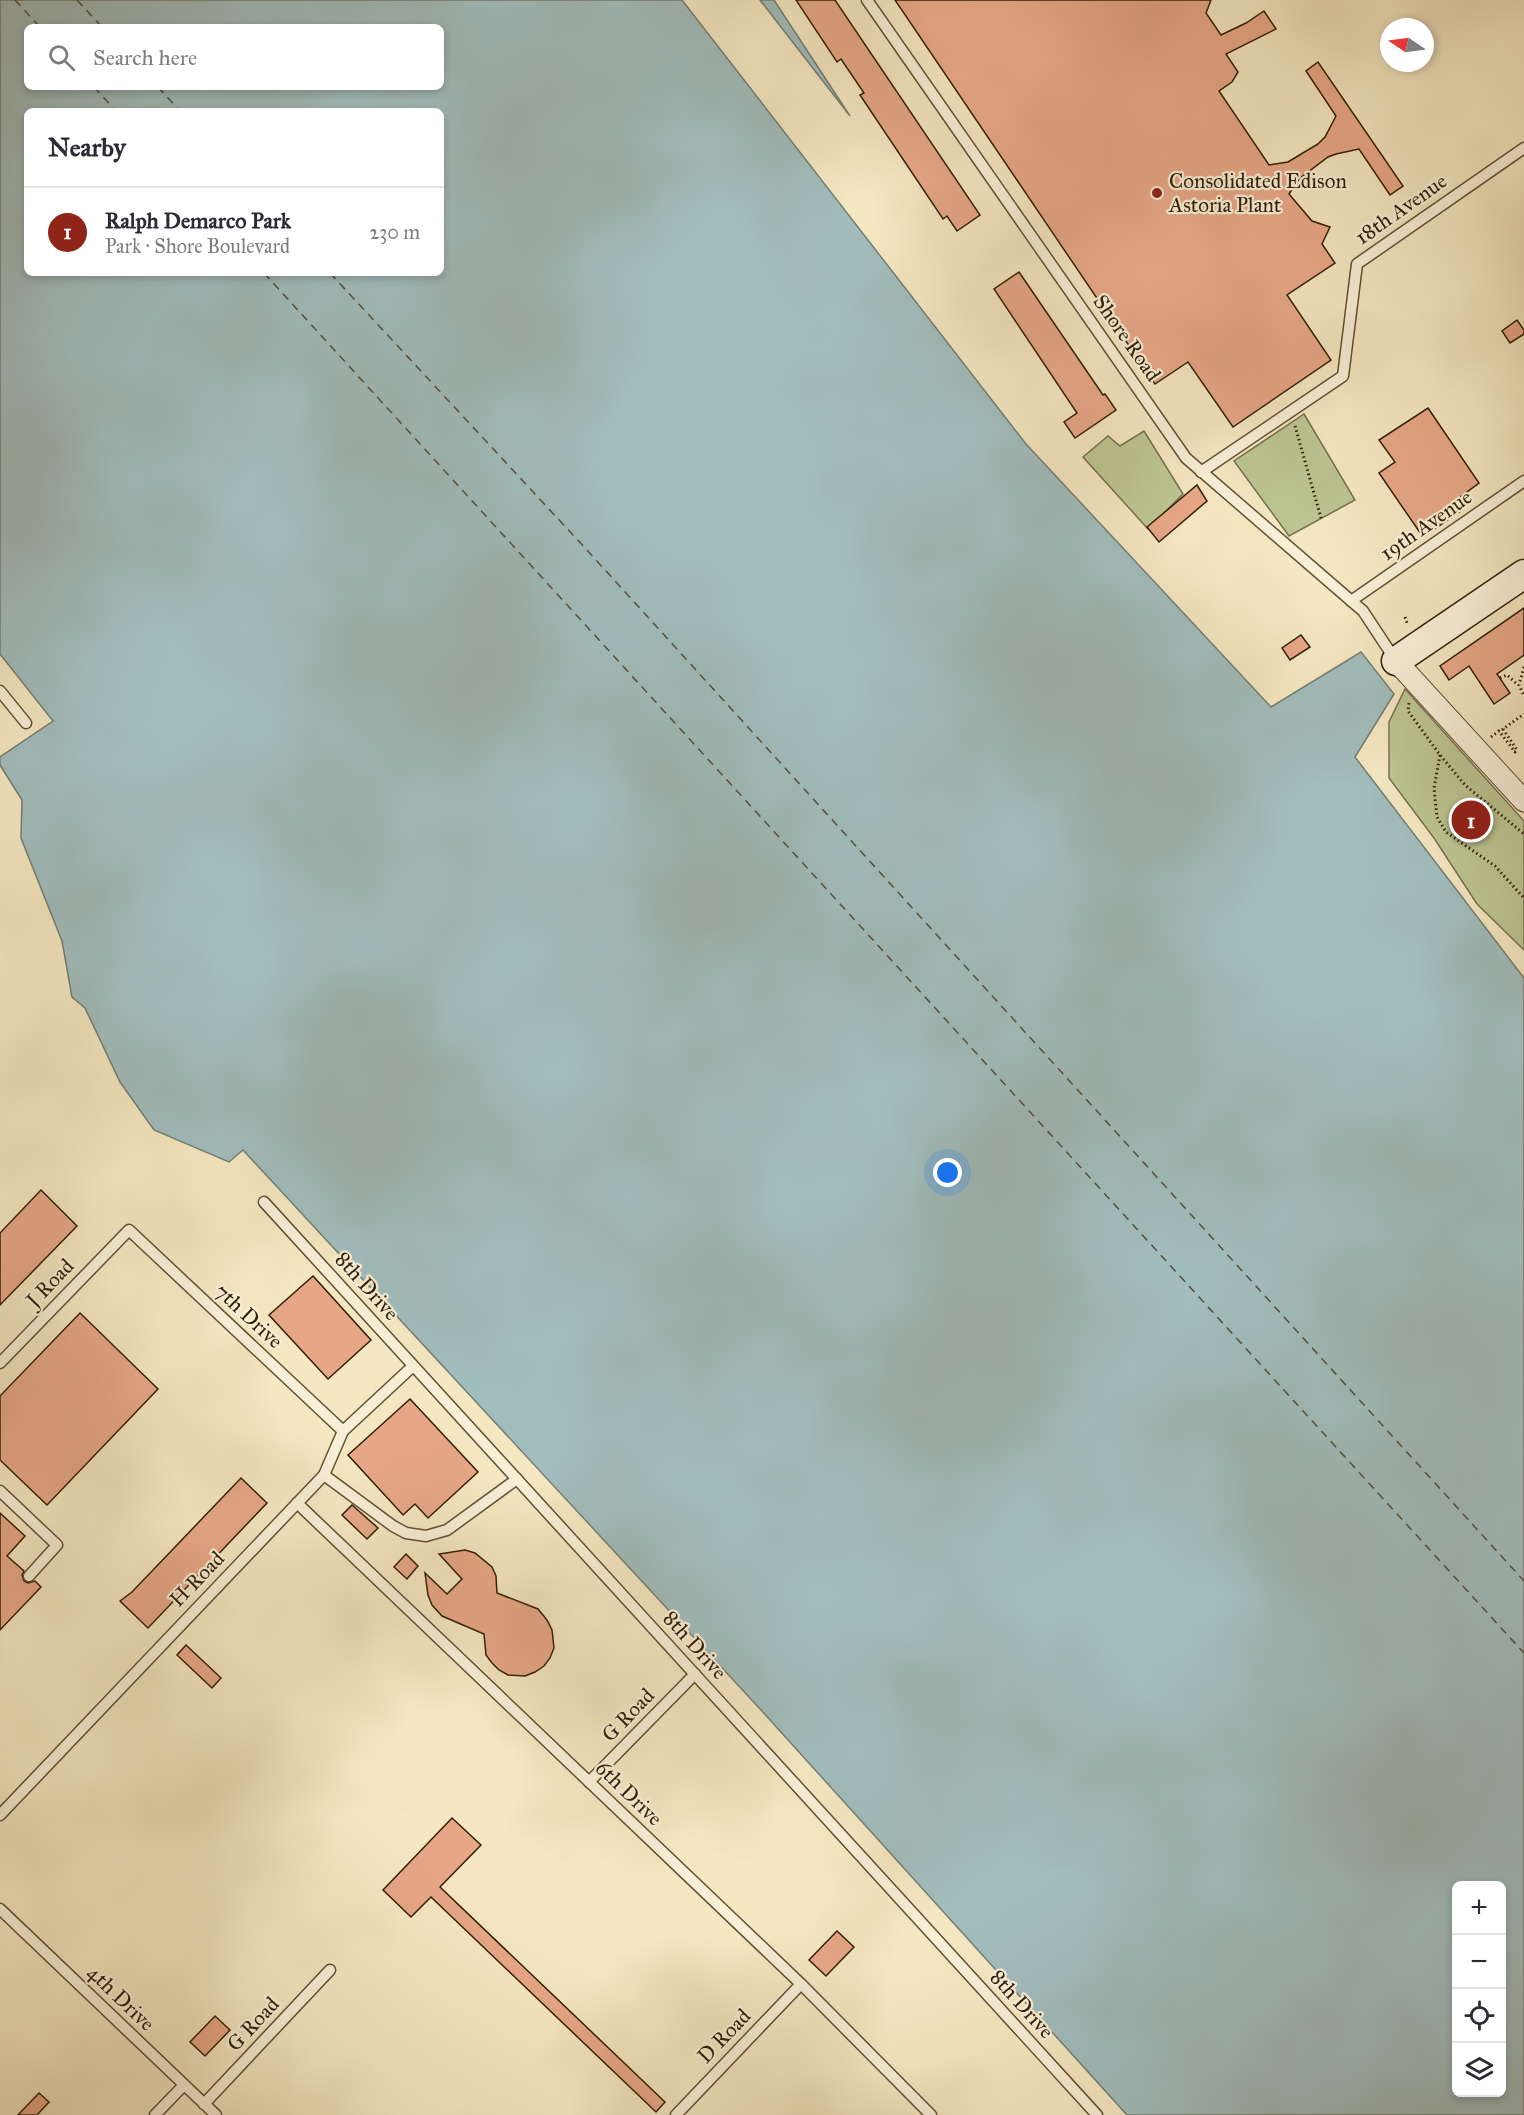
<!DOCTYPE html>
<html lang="en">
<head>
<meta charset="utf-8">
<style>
  :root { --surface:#fff; --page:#f2f2f3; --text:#2b2b33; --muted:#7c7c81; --line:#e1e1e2; --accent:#8f2418 }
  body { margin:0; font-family:"IM FELL Great Primer",serif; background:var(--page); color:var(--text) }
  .controls { position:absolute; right:18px; bottom:18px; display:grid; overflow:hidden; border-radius:9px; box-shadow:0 3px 9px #0003 }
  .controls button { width:54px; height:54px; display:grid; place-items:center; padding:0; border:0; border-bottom:2px solid var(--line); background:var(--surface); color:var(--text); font:30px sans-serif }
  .compass { position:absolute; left:1380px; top:18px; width:54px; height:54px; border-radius:50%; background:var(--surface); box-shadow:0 3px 9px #0003; rotate:283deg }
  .you { position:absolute; left:948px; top:1173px; width:21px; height:21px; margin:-15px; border:4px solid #fff; border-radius:50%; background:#1a73e8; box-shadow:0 0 0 9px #1a73e833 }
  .badge { display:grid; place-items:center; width:39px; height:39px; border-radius:50%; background:var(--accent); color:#fff; font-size:20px; font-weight:700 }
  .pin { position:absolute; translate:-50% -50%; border:3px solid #fff; box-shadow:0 2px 6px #0006 }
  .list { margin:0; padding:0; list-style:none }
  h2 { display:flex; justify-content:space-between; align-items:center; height:78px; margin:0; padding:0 24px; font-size:26px }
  h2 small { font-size:20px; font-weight:400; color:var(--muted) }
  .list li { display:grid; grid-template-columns:39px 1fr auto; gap:18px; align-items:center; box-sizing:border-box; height:90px; padding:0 24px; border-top:2px solid var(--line) }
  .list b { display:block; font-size:22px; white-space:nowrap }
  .list p { margin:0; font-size:20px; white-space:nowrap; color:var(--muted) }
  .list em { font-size:20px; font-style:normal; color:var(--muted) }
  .icon { flex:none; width:33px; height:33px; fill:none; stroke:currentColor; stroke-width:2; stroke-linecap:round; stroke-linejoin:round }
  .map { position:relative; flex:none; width:1524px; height:2115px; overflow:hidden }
  .search { position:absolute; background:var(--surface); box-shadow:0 3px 9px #0003; left:24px; top:24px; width:420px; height:66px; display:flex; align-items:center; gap:15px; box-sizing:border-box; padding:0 21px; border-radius:9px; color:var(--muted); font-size:22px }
  .panel { position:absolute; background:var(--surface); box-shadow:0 3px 9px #0003; left:24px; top:108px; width:420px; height:168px; border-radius:9px }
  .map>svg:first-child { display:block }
</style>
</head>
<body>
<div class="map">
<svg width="1524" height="2115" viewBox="0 0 1524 2115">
  <rect width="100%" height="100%" fill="#f4e7c1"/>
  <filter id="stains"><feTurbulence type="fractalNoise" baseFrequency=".00333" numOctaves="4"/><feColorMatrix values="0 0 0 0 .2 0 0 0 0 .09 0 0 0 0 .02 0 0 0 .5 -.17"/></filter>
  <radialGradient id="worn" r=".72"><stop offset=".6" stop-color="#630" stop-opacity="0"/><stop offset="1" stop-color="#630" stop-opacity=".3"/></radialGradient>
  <g fill="#bcc592" stroke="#76724c" stroke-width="1.5">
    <path d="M 1304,414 L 1355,500 L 1289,536 L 1234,461 Z"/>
    <path d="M 1144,431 L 1183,494 L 1148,529 L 1083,457 L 1108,436 L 1120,446 Z"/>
    <path d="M 1405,689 L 1524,821 L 1524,950 L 1477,904 L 1434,838 L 1389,778 L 1389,722 Z"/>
  </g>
  <g fill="#a1bdbd" stroke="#747e73" stroke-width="1.5" fill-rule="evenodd">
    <path d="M 0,0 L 682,0 L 1026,444 L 1271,707 L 1361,652 L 1394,694 L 1355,757 L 1524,978 L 1524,2115 L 1127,2115 L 761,1710 L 243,1150 L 229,1162 L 154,1130 L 120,1082 L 85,1008 L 72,997 L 62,941 L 21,838 L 22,800 L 0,765 L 0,757 L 53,721 L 0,654 ZM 27,27 L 441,27 L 441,87 L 27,87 ZM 27,111 L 441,111 L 441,273 L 27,273 ZM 1456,1886 L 1502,1886 L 1502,2092 L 1456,2092 Z"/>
    <path d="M 760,0 L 774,0 L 850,116 Z"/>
  </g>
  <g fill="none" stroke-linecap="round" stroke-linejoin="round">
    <g stroke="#534e3c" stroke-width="1.5" stroke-dasharray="8 6" stroke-linecap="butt">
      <path d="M 15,0 L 40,27"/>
      <path d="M 77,0 L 102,27"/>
      <path d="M 94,87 L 116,111"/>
      <path d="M 158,87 L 180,111"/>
      <path d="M 264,273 L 1524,1653"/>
      <path d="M 330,273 L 586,549 L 1524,1581"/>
    </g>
  </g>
  <g fill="#e7a787" stroke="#311f05" stroke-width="1.5">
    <path d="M 796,0 L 835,0 L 980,215 L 957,231 L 947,216 L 943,219 L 860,95 L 864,93 L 841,59 L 837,62 Z"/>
    <path d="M 895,0 L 1211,0 L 1206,13 L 1221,35 L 1246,23 L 1264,11 L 1276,29 L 1226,54 L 1238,72 L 1232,82 L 1219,91 L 1269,165 L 1288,162 L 1318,144 L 1325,137 L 1336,116 L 1306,71 L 1318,62 L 1403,186 L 1390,195 L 1359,149 L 1336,154 L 1328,157 L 1299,179 L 1289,194 L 1312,221 L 1330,227 L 1322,244 L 1335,263 L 1287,295 L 1331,360 L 1233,427 L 1188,362 L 1155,384 Z"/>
    <path d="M 1019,272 L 1103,395 L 1105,394 L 1116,410 L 1075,438 L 1064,422 L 1077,413 L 994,289 Z"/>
    <path d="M 1517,320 L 1524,330 L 1524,334 L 1510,343 L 1502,331 Z"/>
    <path d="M 1428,408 L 1479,483 L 1455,501 L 1462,510 L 1423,537 L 1379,473 L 1395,462 L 1379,440 Z"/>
    <path d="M 1197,485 L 1207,501 L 1159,542 L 1147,527 Z"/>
    <path d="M 1524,608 L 1524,655 L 1497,674 L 1510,693 L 1494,704 L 1469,666 L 1449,680 L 1440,666 Z"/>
    <path d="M 1301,635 L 1310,647 L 1290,660 L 1282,648 Z"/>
    <path d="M 41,1190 L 77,1226 L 0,1305 L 0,1233 Z"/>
    <path d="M 313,1276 L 371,1340 L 328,1379 L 269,1315 Z"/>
    <path d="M 80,1313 L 158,1389 L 47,1505 L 0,1460 L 0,1396 Z"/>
    <path d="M 410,1399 L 478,1472 L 428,1518 L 415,1504 L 403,1515 L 348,1455 Z"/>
    <path d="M 241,1478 L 267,1503 L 148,1628 L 120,1601 L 132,1592 Z"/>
    <path d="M 352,1505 L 378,1528 L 367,1539 L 342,1515 Z"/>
    <path d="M 0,1513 L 25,1536 L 7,1556 L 24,1571 L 22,1575 L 24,1581 L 28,1583 L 35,1581 L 41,1587 L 0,1630 Z"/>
    <path d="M 465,1550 L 475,1553 L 492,1567 L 496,1576 L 497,1593 L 538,1609 L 547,1620 L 552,1630 L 554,1648 L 550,1658 L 544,1666 L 535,1672 L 525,1676 L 508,1675 L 499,1670 L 492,1663 L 486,1655 L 484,1634 L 442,1616 L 432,1605 L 428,1595 L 425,1573 L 447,1594 L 462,1579 L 439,1554 Z"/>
    <path d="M 406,1554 L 418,1566 L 407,1579 L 394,1567 Z"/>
    <path d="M 186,1645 L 221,1678 L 212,1688 L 177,1655 Z"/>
    <path d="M 452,1818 L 481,1845 L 440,1887 L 665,2102 L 656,2112 L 431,1897 L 411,1917 L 383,1890 Z"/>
    <path d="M 837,1931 L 854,1947 L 826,1976 L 809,1960 Z"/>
    <path d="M 215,2016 L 230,2030 L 205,2056 L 190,2042 Z"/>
    <path d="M 39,2093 L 49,2102 L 37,2115 L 18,2115 Z"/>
  </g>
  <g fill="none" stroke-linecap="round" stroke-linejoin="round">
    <g stroke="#625134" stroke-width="13">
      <g id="lane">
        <path d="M 867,0 L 1186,458 L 1363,611 L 1396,661"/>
        <path d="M 1201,472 L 1343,376 L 1357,264 L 1524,148"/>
        <path d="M 1351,601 L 1524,481"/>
        <path d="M 0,691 L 26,723"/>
        <path d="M 264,1202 L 1097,2115"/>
        <path d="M 0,1363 L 129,1230 L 343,1431"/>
        <path d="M 324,1475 L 393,1526 L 406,1533 L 426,1536 L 447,1530 L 517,1479"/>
        <path d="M 0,1491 L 57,1545 L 29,1576"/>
        <path d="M 297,1503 L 801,1984 L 931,2115"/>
        <path d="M 589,1782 L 695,1674"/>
        <path d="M 0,1815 L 324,1475 L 343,1431 L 413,1366"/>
        <path d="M 0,1909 L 216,2115"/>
        <path d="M 204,2104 L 330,1970"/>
        <path d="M 155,2115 L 184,2085"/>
        <path d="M 676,2115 L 801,1984"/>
      </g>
    </g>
    <g stroke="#625134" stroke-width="23">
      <path id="street" d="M 1396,661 L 1524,801"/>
    </g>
    <g stroke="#311f05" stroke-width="31">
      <path id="secondary" d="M 1396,661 L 1524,574"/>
    </g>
    <g stroke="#311f05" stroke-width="3" stroke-dasharray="1.5 3" stroke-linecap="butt">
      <path d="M 1295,426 L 1321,518"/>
      <path d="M 1405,617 L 1407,623"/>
      <path d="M 1524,667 L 1519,685 L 1524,696"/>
      <path d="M 1500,678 L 1507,675 L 1518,685"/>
      <path d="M 1409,703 L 1408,711 L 1440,755 L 1465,785 L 1524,834"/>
      <path d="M 1491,737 L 1499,731 L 1515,752 L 1517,750 L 1503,729 L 1524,714"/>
      <path d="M 1440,755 L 1434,788 L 1437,817 L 1446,832 L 1495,866 L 1524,898"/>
    </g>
    <use href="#lane" stroke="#f8efd7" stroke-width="10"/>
    <use href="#street" stroke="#f8efd7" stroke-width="21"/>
    <use href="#secondary" stroke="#f8efd7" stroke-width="28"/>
  </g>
  <circle fill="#8f2418" stroke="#f8efd7" stroke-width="2" cx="1157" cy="193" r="6"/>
  <g text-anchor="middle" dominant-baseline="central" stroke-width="4.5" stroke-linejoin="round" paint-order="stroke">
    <g font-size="21" fill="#311f05" stroke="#f8efd7" text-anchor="start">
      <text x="1169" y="181">Consolidated Edison<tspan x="1169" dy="24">Astoria Plant</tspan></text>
    </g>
    <g font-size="21" fill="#311f05" stroke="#f8efd7">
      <text transform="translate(1401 209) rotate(-35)">18th Avenue</text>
      <text transform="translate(1127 338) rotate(55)">Shore Road</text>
      <text transform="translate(1426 525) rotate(-35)">19th Avenue</text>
      <text transform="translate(50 1283) rotate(-46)">J Road</text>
      <text transform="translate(367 1286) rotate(48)">8th Drive</text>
      <text transform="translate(249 1316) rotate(43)">7th Drive</text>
      <text transform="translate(197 1579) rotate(-46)">H Road</text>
      <text transform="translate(695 1645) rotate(48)">8th Drive</text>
      <text transform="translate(628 1715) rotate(-46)">G Road</text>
      <text transform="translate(629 1793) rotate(44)">6th Drive</text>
      <text transform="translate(121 1998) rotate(44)">4th Drive</text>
      <text transform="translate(1022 2004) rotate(48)">8th Drive</text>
      <text transform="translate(253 2024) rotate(-47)">G Road</text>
      <text transform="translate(724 2036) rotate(-46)">D Road</text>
    </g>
  </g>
  <rect width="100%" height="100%" filter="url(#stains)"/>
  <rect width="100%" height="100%" fill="url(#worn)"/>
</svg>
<div class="controls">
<button>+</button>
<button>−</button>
<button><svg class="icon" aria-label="locate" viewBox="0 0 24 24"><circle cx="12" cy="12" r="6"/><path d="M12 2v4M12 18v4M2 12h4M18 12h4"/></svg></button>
<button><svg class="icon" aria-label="layers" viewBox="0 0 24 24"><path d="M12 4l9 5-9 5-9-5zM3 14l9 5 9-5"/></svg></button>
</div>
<svg class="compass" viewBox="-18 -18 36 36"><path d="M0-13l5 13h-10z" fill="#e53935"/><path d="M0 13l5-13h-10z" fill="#7c7c81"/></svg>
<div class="you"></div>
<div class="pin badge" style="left:1471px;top:820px">1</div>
<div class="search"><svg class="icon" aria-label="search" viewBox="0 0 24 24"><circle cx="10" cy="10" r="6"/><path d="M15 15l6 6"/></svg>Search here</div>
<section class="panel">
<h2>Nearby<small></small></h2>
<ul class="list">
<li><span class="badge">1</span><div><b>Ralph Demarco Park</b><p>Park · Shore Boulevard</p></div><em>230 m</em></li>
</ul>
</section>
</div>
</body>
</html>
